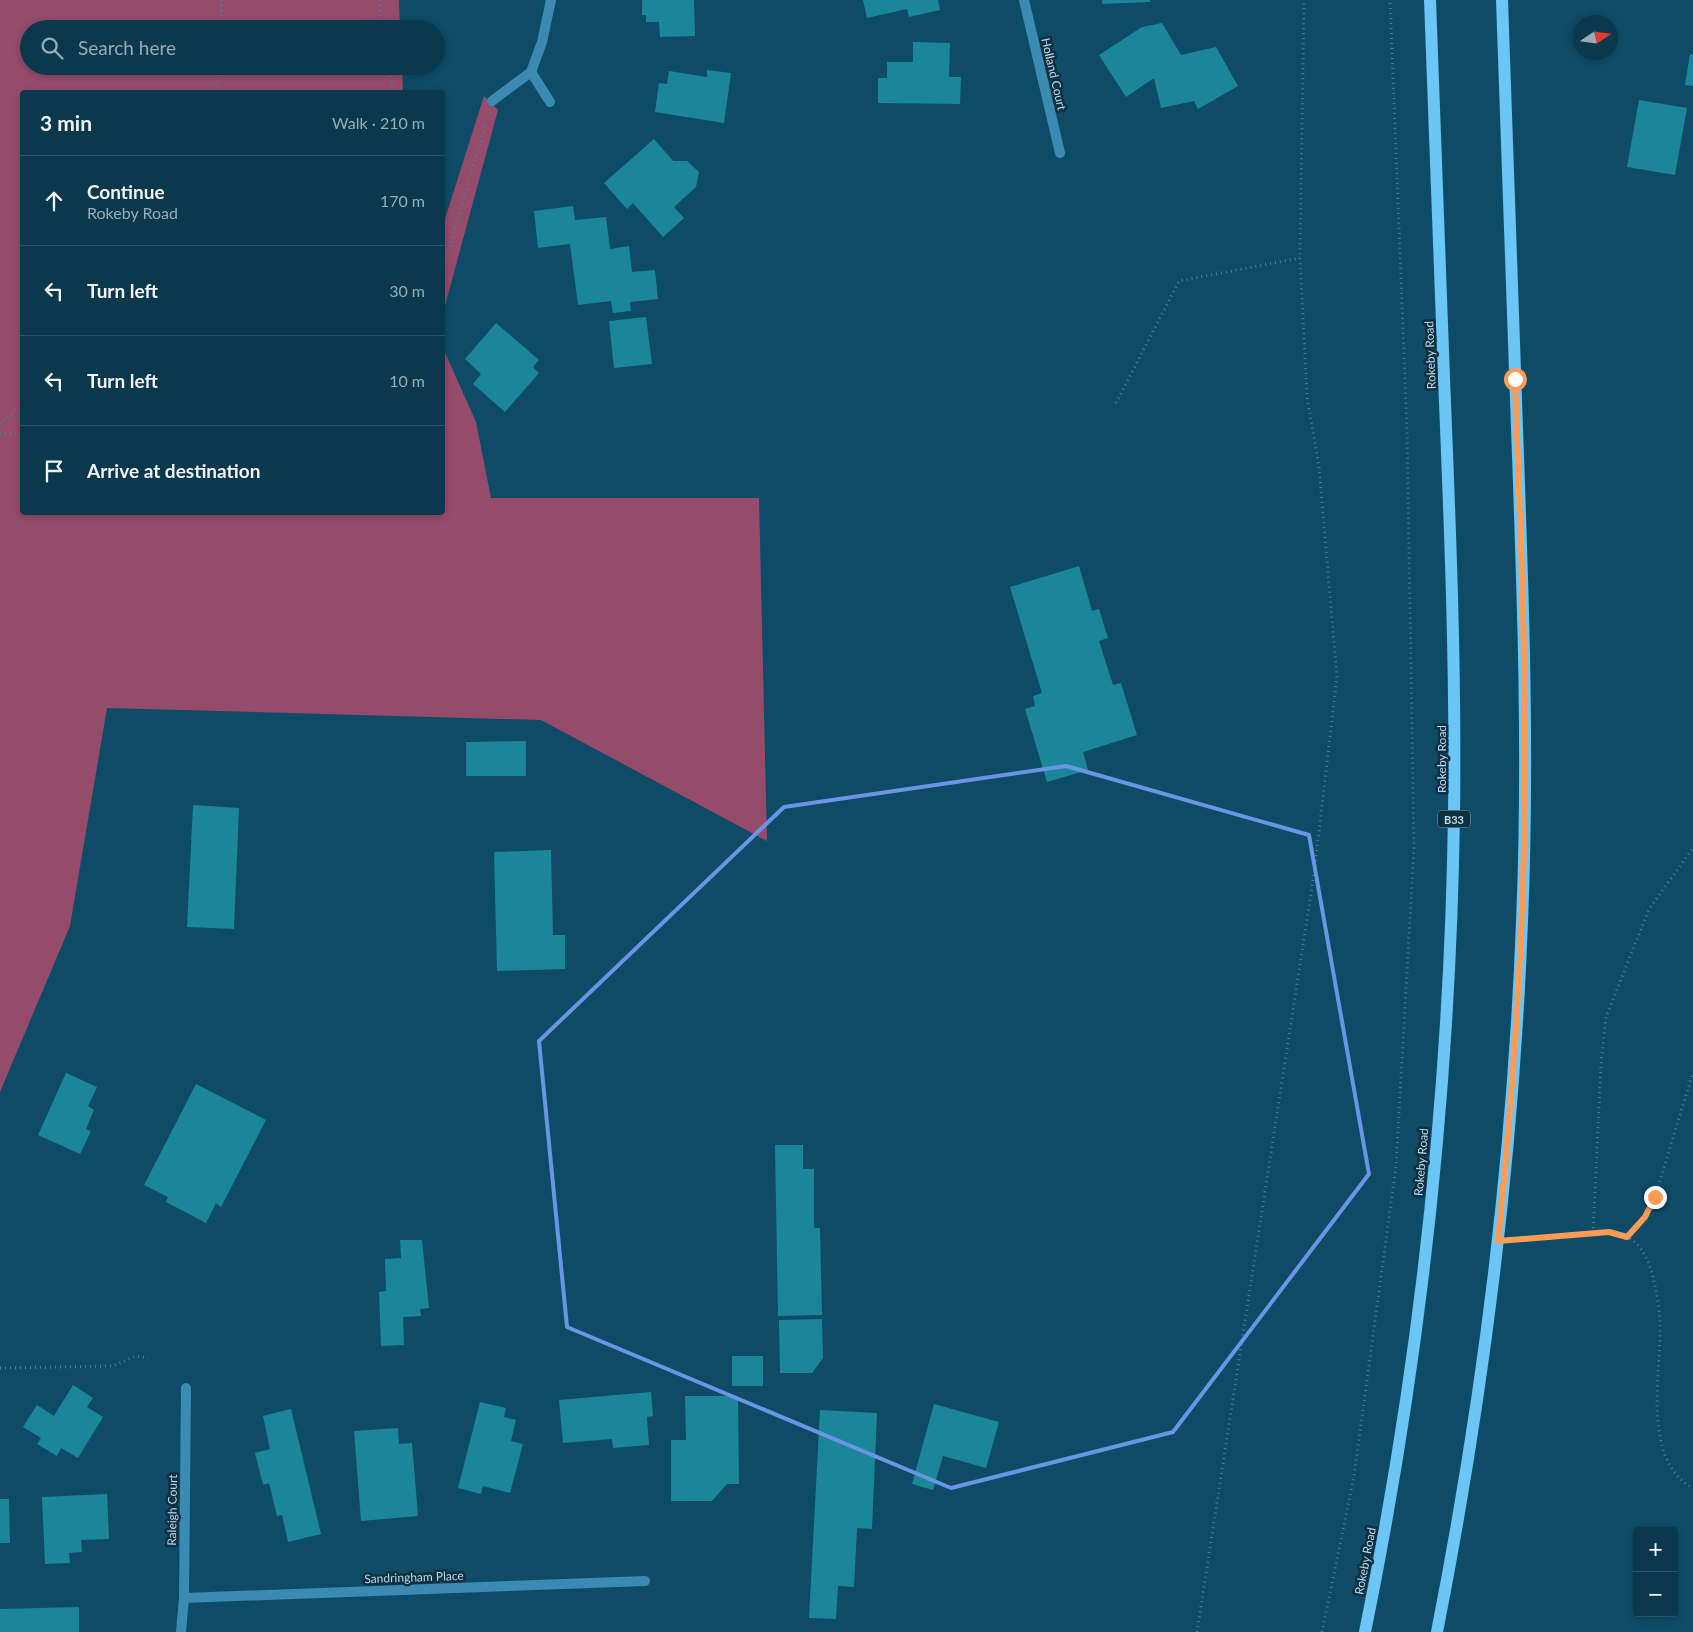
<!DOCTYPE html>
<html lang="en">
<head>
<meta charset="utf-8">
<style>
  :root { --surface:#0a384d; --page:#133f54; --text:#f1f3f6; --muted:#99acb6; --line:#2a5265 }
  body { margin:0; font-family:Lato,sans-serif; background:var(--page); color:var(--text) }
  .controls { position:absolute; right:15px; bottom:15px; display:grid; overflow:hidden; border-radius:5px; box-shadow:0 2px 8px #0003 }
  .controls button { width:45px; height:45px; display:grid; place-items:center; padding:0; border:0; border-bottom:1px solid var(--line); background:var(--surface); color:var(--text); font:25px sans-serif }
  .compass { position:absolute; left:1573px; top:15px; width:45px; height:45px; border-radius:50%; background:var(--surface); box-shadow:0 2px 8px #0003; rotate:77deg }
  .stop { position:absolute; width:15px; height:15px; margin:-11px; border:4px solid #fe9c57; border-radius:50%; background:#fff }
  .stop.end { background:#fe9c57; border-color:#fff; box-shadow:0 1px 5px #0008 }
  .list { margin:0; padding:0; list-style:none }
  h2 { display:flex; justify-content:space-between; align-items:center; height:65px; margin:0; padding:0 20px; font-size:21px }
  h2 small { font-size:16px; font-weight:400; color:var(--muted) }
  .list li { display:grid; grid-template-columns:32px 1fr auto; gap:15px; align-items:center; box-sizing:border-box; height:90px; padding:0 20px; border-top:1px solid var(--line) }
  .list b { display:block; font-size:19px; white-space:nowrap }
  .list p { margin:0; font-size:16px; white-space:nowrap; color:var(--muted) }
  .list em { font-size:16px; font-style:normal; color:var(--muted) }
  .icon { flex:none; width:28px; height:28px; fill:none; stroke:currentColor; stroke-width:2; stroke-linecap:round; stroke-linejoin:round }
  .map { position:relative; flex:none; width:1693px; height:1632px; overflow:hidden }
  .search { position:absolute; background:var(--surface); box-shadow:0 2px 8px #0003; left:20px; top:20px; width:425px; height:55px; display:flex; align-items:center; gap:12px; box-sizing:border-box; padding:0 18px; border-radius:28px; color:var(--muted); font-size:19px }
  .panel { position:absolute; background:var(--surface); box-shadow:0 2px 8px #0003; left:20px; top:90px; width:425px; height:425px; border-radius:5px }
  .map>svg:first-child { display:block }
</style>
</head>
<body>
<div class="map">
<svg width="1693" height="1632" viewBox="0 0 1693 1632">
  <rect width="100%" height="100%" fill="#0e4b67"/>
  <g fill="#954c6b">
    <path d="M 0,0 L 399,0 L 400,29 L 29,29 L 29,66 L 402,66 L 403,92 L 22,92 L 22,512 L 442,512 L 443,348 L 476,422 L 491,498 L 759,498 L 767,841 L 541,720 L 107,708 L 70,926 L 0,1092 Z"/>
    <path d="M 484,96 L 498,110 L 443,313 L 443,225 Z"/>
  </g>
  <g fill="#1b869a">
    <path d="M 642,0 L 694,0 L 695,36 L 660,37 L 659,22 L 646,22 L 646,15 L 642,15 Z"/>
    <path d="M 863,0 L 938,0 L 940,10 L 909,17 L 907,9 L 867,18 Z"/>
    <path d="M 1102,0 L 1150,0 L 1150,2 L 1102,4 Z"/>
    <path d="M 1162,23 L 1181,55 L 1216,47 L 1238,86 L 1198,109 L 1194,101 L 1161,108 L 1154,78 L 1126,97 L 1099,55 L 1142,27 Z"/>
    <path d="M 913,42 L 950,43 L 949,77 L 961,77 L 960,104 L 878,103 L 878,78 L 887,78 L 887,62 L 913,62 Z"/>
    <path d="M 1690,54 L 1693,55 L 1693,86 L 1685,85 Z"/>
    <path d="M 707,70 L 731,73 L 724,123 L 655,112 L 659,83 L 667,84 L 669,71 L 707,77 Z"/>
    <path d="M 1639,100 L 1687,108 L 1675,175 L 1627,167 Z"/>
    <path d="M 654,139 L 673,161 L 687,161 L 699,172 L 696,187 L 674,207 L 684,218 L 663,237 L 633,203 L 627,209 L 604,183 Z"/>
    <path d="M 573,206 L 575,220 L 606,217 L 610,249 L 629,246 L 632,272 L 655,270 L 658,299 L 630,302 L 631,311 L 613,313 L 611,301 L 578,305 L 570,244 L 538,248 L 534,211 Z"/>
    <path d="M 646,317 L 652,364 L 614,368 L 609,321 Z"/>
    <path d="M 496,323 L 539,360 L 533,367 L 539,373 L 505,412 L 473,384 L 481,374 L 465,359 Z"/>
    <path d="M 1079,566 L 1092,611 L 1099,609 L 1108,638 L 1099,641 L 1113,685 L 1121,683 L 1137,735 L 1083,752 L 1088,770 L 1047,782 L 1025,709 L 1035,706 L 1033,696 L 1042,693 L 1010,587 Z"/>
    <path d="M 526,741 L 526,776 L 466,776 L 466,742 Z"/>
    <path d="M 193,805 L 239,808 L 234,929 L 187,927 Z"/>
    <path d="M 551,850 L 553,935 L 565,935 L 565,969 L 497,971 L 494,852 Z"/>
    <path d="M 66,1073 L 97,1087 L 88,1106 L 94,1110 L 86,1129 L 91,1131 L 80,1154 L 38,1135 Z"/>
    <path d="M 196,1084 L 266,1120 L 221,1207 L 216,1203 L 206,1223 L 166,1202 L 168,1197 L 144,1185 Z"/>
    <path d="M 775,1145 L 803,1145 L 803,1169 L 814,1169 L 814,1228 L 820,1228 L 822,1315 L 778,1316 Z"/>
    <path d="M 400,1240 L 422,1240 L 429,1308 L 420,1309 L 421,1316 L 403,1317 L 404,1345 L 381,1346 L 379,1292 L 386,1291 L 385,1259 L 401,1258 Z"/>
    <path d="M 822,1319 L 823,1358 L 812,1373 L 780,1373 L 779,1320 Z"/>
    <rect x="732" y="1356" width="31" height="30"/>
    <path d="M 73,1385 L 93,1398 L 87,1407 L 103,1417 L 78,1458 L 61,1448 L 57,1456 L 37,1444 L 41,1438 L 23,1427 L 37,1405 L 54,1416 Z"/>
    <path d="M 651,1392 L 653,1416 L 647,1417 L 649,1445 L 613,1448 L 612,1439 L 563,1443 L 559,1400 Z"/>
    <path d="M 685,1396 L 738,1396 L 739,1484 L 727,1484 L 712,1501 L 671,1501 L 671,1440 L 686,1440 Z"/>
    <path d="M 480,1402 L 506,1408 L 504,1417 L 516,1420 L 511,1441 L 523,1444 L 510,1493 L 483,1486 L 481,1494 L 458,1488 Z"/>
    <path d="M 934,1404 L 999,1422 L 986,1468 L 943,1456 L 933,1490 L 912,1484 Z"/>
    <path d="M 291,1409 L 321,1534 L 288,1542 L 282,1515 L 277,1516 L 269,1483 L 263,1485 L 255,1453 L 270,1449 L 263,1416 Z"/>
    <path d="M 820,1410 L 877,1413 L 872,1529 L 857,1528 L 854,1587 L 838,1586 L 836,1619 L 809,1618 Z"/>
    <path d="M 398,1428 L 399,1444 L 412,1443 L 418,1516 L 361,1521 L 354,1431 Z"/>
    <path d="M 107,1494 L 109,1539 L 81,1540 L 82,1552 L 69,1553 L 70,1563 L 45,1564 L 42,1497 Z"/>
    <path d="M 0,1499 L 9,1499 L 10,1543 L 0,1543 Z"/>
    <path d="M 79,1607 L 79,1632 L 0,1632 L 0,1609 Z"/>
  </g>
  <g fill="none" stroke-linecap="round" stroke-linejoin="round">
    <g stroke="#4b7f98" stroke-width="3" stroke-dasharray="1 4" stroke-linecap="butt">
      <path d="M 221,0 L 222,29"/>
      <path d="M 379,0 L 383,29"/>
      <path d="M 389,66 L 393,92"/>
      <path d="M 215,92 L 220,77 L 221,66"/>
      <path d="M 442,271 L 486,123"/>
      <path d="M 1116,403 L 1179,281 L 1300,258"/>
      <path d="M 0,424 L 22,404"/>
      <path d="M 0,434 L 22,432"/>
      <path d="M 1593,1233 L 1601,1064 L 1606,1017 L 1649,909 L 1693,848"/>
      <path d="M 1627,1237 L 1645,1217 L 1655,1197 L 1693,1072"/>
      <path d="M 1521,1239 C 1546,1237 1605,1227 1627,1237 C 1642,1245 1647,1258 1652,1273 C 1656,1288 1659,1305 1660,1321 C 1662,1369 1640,1460 1693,1488"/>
      <path d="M 0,1368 L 113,1366 L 136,1356 L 148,1358"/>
      <path d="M 1197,1632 L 1314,874 L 1337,677 L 1319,467 L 1307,397 L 1300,258 L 1304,0"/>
      <path d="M 1322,1632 L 1354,1476 L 1396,1166 L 1414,848 L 1407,430 L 1390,0"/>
    </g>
    <path stroke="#3b8ab2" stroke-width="10" d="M 492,101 L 531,72 L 550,102"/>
    <g stroke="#3b8ab2" stroke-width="10">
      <path d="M 1024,0 L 1060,153"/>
      <path d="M 531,72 L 542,42 L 551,0"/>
      <path d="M 184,1598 L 645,1581"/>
      <path d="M 181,1632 L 184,1598 L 186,1388"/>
    </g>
    <g stroke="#6bc6f6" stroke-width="12">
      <path d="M 1365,1632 C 1420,1363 1450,1089 1454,815 C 1456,669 1450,524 1444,378 C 1439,252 1435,126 1430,0"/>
      <path d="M 1437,1632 C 1483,1398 1513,1160 1522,922 C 1529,757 1523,593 1517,428 C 1512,285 1507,143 1502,0"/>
    </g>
  </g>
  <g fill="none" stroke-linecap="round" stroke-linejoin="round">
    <path stroke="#fe9c57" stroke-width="6" d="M 1515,379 C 1519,499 1525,619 1525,739 C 1526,907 1515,1074 1498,1241 L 1609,1232 L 1627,1237 L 1645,1217 L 1655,1197"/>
  </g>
  <path fill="none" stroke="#6a94e4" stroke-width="4" stroke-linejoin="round" d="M 1066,766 L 1309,835 L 1369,1174 L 1173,1432 L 951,1488 L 567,1327 L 539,1041 L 784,807 Z"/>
  <g text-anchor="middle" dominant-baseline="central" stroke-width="5" stroke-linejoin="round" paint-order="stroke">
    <rect fill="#102f3f" stroke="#86a7bb" stroke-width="1" x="1438" y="810.5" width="32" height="17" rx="4"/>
    <g font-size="11" font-weight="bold" fill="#b8dbf0">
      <text x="1454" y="819">B33</text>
    </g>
    <g font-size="12" fill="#b8dbf0" stroke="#102f3f">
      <text transform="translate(1054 74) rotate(77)">Holland Court</text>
      <text transform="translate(1430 355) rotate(-92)">Rokeby Road</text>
      <text transform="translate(1441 759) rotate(-90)">Rokeby Road</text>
      <text transform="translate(1421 1162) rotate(-85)">Rokeby Road</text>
      <text transform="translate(172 1510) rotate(-89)">Raleigh Court</text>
      <text transform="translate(1365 1561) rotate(-79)">Rokeby Road</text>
      <text transform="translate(414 1577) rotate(-2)">Sandringham Place</text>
    </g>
  </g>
</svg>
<div class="controls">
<button>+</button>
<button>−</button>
</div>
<svg class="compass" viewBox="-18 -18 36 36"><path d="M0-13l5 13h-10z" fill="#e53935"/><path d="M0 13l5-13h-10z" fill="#99acb6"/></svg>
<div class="stop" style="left:1515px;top:379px"></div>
<div class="stop end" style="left:1655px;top:1197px"></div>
<div class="search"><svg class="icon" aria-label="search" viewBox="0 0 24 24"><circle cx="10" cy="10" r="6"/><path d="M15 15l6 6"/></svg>Search here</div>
<section class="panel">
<h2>3 min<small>Walk · 210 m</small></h2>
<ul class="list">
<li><svg class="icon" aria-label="ahead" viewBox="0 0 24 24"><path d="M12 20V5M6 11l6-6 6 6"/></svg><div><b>Continue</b><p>Rokeby Road</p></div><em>170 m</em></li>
<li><svg class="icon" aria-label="left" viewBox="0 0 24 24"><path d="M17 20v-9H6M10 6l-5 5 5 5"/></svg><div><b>Turn left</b></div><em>30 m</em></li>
<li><svg class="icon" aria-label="left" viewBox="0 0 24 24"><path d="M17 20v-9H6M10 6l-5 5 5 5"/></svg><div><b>Turn left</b></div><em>10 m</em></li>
<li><svg class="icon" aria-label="arrive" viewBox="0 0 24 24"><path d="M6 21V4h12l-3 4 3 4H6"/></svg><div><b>Arrive at destination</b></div></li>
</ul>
</section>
</div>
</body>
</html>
